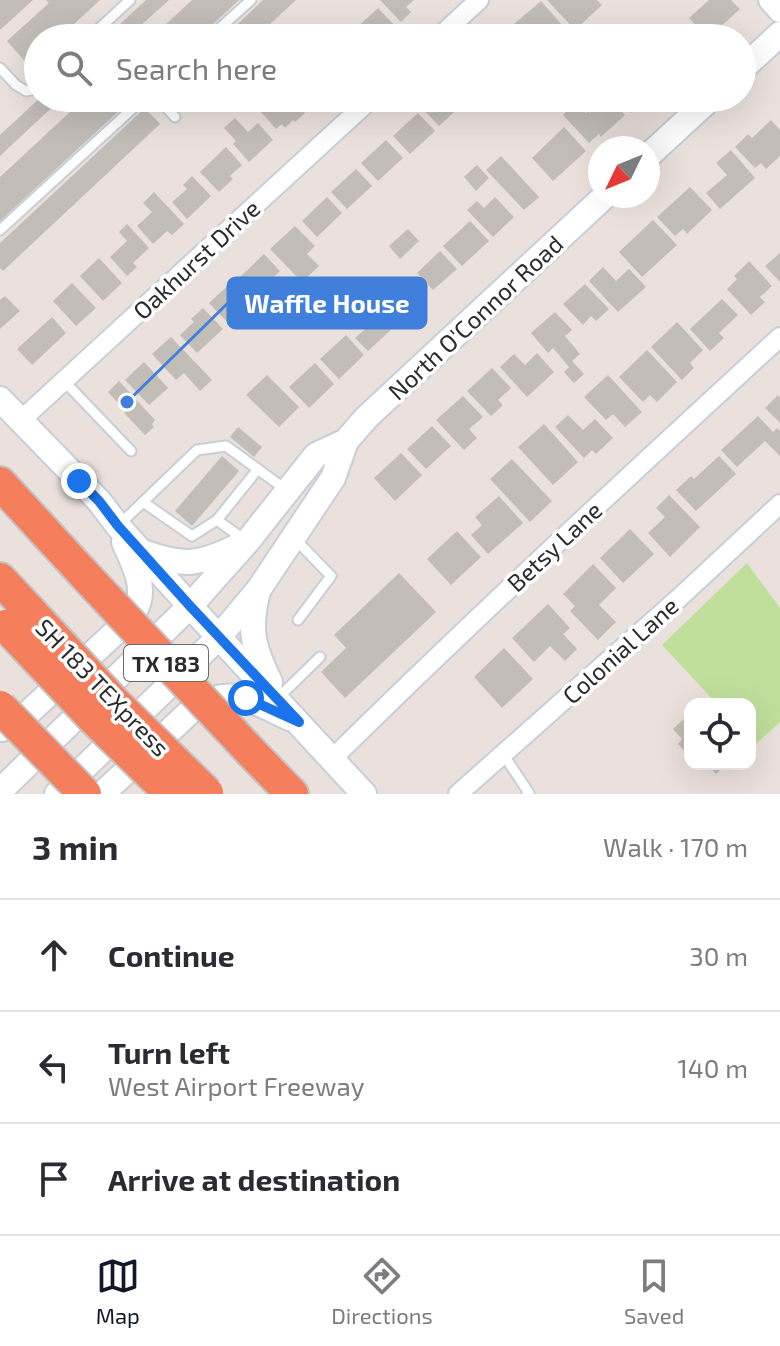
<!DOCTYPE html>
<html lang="en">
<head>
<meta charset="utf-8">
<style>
  :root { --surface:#fff; --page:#f7f7f7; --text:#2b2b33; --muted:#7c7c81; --line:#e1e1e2; --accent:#111827 }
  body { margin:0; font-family:"Exo 2",sans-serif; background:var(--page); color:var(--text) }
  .controls { position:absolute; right:24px; bottom:24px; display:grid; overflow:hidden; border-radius:16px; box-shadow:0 8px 32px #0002 }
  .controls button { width:72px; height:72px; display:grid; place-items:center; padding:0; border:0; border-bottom:2px solid var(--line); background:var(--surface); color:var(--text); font:40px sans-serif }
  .compass { position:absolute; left:588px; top:136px; width:72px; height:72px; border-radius:50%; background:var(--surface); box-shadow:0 8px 32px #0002; rotate:227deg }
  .stop { position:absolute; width:24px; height:24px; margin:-18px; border:6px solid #1a73e8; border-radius:50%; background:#fff }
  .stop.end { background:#1a73e8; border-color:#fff; box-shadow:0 2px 8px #0008 }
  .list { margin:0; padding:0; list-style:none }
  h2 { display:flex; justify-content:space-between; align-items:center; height:104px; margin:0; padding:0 32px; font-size:34px }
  h2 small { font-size:26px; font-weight:400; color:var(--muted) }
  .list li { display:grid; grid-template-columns:52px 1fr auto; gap:24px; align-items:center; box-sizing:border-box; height:112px; padding:0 32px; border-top:2px solid var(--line) }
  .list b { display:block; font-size:30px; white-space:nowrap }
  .list p { margin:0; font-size:26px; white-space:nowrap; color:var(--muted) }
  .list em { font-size:26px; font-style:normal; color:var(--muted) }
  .icon { flex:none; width:44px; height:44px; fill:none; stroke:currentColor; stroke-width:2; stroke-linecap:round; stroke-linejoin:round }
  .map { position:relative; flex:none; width:780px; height:794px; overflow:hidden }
  .search { position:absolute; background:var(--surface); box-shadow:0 8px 32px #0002; left:24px; right:24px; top:24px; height:88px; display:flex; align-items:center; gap:20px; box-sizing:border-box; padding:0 28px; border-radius:44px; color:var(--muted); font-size:30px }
  .sheet { height:440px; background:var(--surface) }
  nav { display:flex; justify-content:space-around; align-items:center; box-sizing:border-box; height:112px; border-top:2px solid var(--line); background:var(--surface); font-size:22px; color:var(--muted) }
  nav a { display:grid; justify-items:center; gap:4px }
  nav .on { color:var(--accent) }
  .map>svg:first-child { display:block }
</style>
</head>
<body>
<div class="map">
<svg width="780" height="794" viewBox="0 0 780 794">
  <rect width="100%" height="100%" fill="#ebe1dc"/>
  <path fill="#c0df9b" d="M 747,563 L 780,608 L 780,722 L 755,745 L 750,739 L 750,704 L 717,704 L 662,645 Z"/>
  <g fill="#c3bdb8">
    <path d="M 0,0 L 33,0 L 0,30 Z"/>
    <path d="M 46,0 L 100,0 L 59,38 L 38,38 L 38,57 L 29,66 L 7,41 L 49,3 Z"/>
    <path d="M 146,0 L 169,0 L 127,38 L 105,38 Z"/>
    <path d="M 192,0 L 239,0 L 198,38 L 151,38 Z"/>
    <path d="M 263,0 L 296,0 L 255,38 L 223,38 Z"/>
    <path d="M 380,0 L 414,0 L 406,7 L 411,12 L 401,22 Z"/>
    <path d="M 547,0 L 597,0 L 602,5 L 575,30 Z"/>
    <path d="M 709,0 L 731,0 L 740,9 L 708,38 L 689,18 Z"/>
    <path d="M 541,1 L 563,26 L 550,38 L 526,38 L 514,24 Z"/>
    <path d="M 378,8 L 396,27 L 384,38 L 359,38 L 353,31 Z"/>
    <path d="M 679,26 L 689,38 L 666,38 Z"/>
    <path d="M 40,98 L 62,98 L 0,156 L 0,135 Z"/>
    <path d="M 85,98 L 133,98 L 0,221 L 0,177 Z"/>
    <path d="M 166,98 L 191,98 L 177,110 Z"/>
    <path d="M 259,98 L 270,98 L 273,102 L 278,98 L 292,98 L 305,113 L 295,122 L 293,120 L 285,128 L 282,124 L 276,129 L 253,103 Z"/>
    <path d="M 433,98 L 463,98 L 466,101 L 439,126 L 422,108 Z"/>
    <path d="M 583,98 L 609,98 L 625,115 L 601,137 L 599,134 L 589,143 L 563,115 L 576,102 L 586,113 L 592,108 Z"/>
    <path d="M 617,98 L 647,98 L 631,113 Z"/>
    <path d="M 145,108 L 160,124 L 3,271 L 0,268 L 0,243 Z"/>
    <path d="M 418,113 L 435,131 L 410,154 L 393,136 Z"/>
    <path d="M 235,118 L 248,132 L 258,123 L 273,140 L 249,162 L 233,144 L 236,141 L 224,128 Z"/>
    <path d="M 771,120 L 780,130 L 780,156 L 766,169 L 761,163 L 755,168 L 735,147 L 748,134 L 752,138 Z"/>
    <path d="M 564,127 L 586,151 L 553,181 L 532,158 Z"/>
    <path d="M 386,140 L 403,158 L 378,181 L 361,163 Z"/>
    <path d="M 226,147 L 242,165 L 230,176 L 233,179 L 219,192 L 200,172 Z"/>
    <path d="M 731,150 L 755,178 L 720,209 L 706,193 L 727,175 L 716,163 Z"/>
    <path d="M 501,156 L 539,197 L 524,210 L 486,170 Z"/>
    <path d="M 477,165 L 489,178 L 476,191 L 464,177 Z"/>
    <path d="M 356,169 L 372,186 L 347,209 L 331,192 Z"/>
    <path d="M 192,176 L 211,196 L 187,219 L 172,202 L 187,189 L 183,185 Z"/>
    <path d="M 690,187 L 712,210 L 687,234 L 683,229 L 675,236 L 657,217 Z"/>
    <path d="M 154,192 L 184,224 L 172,235 L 167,231 L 153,244 L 137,226 L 152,212 L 143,203 Z"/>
    <path d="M 327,197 L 342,213 L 317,237 L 302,221 Z"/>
    <path d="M 495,197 L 514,217 L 493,237 L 467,210 L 477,201 L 484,208 Z"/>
    <path d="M 653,220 L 677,245 L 642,277 L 619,252 Z"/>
    <path d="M 470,221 L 489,241 L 462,266 L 443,246 Z"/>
    <path d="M 127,224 L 149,248 L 133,263 L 137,267 L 127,276 L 110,257 L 127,241 L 119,232 Z"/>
    <path d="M 295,226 L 315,246 L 307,254 L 319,266 L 302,282 L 270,249 Z"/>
    <path d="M 408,229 L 419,241 L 400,259 L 389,246 Z"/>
    <path d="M 440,251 L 457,269 L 433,290 L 417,273 Z"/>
    <path d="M 780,253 L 780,282 L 765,266 Z"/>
    <path d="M 264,254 L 280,271 L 255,294 L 240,277 Z"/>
    <path d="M 99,258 L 122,283 L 103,301 L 80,276 Z"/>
    <path d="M 749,261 L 772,286 L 760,297 L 765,302 L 751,315 L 727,289 L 737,279 L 734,276 Z"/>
    <path d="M 603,267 L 616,281 L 629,269 L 646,287 L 618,312 L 589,281 Z"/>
    <path d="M 408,278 L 427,298 L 401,322 L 382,302 Z"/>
    <path d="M 233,281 L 253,302 L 229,324 L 209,303 Z"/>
    <path d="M 72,283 L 96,308 L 76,326 L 53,301 Z"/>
    <path d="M 585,284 L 609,309 L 596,321 L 591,316 L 583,325 L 563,304 Z"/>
    <path d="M 5,296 L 20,311 L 0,329 L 0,300 Z"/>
    <path d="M 722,299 L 738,315 L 719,333 L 724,338 L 710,351 L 690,329 Z"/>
    <path d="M 369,300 L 394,327 L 368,351 L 355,338 L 365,329 L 353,316 Z"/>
    <path d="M 203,308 L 223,329 L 197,353 L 180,335 L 194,322 L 191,319 Z"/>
    <path d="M 555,312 L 572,330 L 565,336 L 580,354 L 572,361 L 584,374 L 574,383 L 564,372 L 569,367 L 553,348 L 548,353 L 531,333 Z"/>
    <path d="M 52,317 L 66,333 L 32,365 L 17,349 Z"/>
    <path d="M 677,322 L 703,350 L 690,363 L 694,368 L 682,380 L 651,347 Z"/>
    <path d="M 346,335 L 364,355 L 339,379 L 320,359 Z"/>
    <path d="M 171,337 L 212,380 L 200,391 L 184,373 L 176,380 L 152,354 Z"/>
    <path d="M 647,350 L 677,382 L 657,402 L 650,395 L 643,402 L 619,377 Z"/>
    <path d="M 537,353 L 554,372 L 527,397 L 500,367 L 514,354 L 525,365 Z"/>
    <path d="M 144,362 L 168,388 L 149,405 L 125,380 Z"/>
    <path d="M 315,363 L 334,384 L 309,408 L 289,387 Z"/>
    <path d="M 492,368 L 511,388 L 498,400 L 503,405 L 491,416 L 467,391 Z"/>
    <path d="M 267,375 L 299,407 L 279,427 L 246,395 Z"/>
    <path d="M 608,375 L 642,412 L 625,427 L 613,414 L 606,420 L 584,397 Z"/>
    <path d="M 119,381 L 155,420 L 152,424 L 154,427 L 145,435 L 124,413 L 126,412 L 108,392 Z"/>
    <path d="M 778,395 L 780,398 L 780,423 L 765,408 Z"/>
    <path d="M 463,396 L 483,417 L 469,429 L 477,438 L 464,450 L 436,420 Z"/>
    <path d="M 568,415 L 583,430 L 595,419 L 613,438 L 596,454 L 592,450 L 584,458 L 555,427 Z"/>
    <path d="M 758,416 L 773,432 L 777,428 L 780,431 L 780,456 L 765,441 L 737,467 L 721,450 Z"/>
    <path d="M 544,424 L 578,462 L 553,485 L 518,447 Z"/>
    <path d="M 432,426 L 451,446 L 426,469 L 407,449 Z"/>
    <path d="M 238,427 L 262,447 L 254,457 L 230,437 Z"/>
    <path d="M 401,453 L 422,475 L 395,501 L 374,478 Z"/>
    <path d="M 222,456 L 239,471 L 192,526 L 175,511 Z"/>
    <path d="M 719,456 L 736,474 L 696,511 L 676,490 L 691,476 L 694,479 Z"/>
    <path d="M 512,459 L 552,501 L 530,522 L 490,479 Z"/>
    <path d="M 669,495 L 700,527 L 670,557 L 648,533 L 665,517 L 656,508 Z"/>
    <path d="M 499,496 L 523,523 L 488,554 L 471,535 L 482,525 L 475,517 Z"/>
    <path d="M 630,529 L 654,554 L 623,583 L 600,558 Z"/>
    <path d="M 457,531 L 481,557 L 451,585 L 427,559 Z"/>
    <path d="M 593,564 L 616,588 L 599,605 L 616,622 L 598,640 L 570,611 L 575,606 L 563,594 Z"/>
    <path d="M 399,573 L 436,612 L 345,698 L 321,672 L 346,648 L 334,635 Z"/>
    <path d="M 548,604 L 570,628 L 563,634 L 577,649 L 565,661 L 550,646 L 534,662 L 512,638 Z"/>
    <path d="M 504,648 L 533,679 L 502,708 L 474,677 Z"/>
    <path d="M 690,713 L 690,757 L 678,744 L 682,739 L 673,729 Z"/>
    <path d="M 707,764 L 727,764 L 716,774 Z"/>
  </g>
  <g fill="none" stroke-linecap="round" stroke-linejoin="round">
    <g stroke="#c7ced7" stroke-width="13">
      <g id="service">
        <path d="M 89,38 L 130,0"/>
        <path d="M 209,38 L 251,0"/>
        <path d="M 0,68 L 16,85 L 26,91 L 31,90 L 38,84"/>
        <path d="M 158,98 L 175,117"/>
        <path d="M 0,230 L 144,98"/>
        <path d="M 64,381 L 131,451"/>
        <path d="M 143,502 L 192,536 L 217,520 L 258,469"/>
        <path d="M 217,520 L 246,541"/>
        <path d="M 120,524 L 197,450 L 226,446 L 285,489"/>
        <path d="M 294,538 L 331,576 L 298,620"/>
        <path d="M 277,699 L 320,657"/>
        <path d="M 503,754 L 529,793 L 527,794"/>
      </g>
    </g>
    <g stroke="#c7ced7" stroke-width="22">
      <g id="minor">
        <path d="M 438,38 L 479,0"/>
        <path d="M 20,421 L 372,98"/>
        <path d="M 332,759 C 478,615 629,476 780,337"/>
        <path d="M 458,794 L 679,598 L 780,504"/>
      </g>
    </g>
    <g stroke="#c7ced7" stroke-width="26">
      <path id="tertiary" d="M 770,0 L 780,11"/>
    </g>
    <g stroke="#c7ced7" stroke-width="28">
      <g id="secondary">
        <path d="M 742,69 L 780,34"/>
        <path d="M 648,156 L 711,98"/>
        <path d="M 0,399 L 99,501 L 118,526 L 190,606 L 364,794"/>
        <path d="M 143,552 C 184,567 199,565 238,546"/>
        <path d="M 258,591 C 248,630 253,647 270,682"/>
        <path d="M 2,729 L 7,728 L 27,714 L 131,618 C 133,613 138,606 139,600 C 144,581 131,559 124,542"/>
        <path d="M 0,791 L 190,606 L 247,542 L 316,455 L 346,441 L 367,417 L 605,196"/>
        <path d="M 57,794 L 219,637 L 259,589 L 333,478 L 346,441"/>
        <path d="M 102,794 L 194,708 C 232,685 253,701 289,718"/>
      </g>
    </g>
    <g stroke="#c3c3c3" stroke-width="36">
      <g id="motorway">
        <path d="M 0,483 L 81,571"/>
        <path d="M 0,579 L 30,611"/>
        <path d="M 252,753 L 292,794"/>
      </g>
    </g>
    <use href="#service" stroke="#fff" stroke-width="9"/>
    <use href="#minor" stroke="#fff" stroke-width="18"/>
    <use href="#tertiary" stroke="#fff" stroke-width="22"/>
    <use href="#secondary" stroke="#fff" stroke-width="24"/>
    <use href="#motorway" stroke="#f57f5d" stroke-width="32"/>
    <g stroke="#c3c3c3" stroke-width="36" stroke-linecap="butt">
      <g id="motorway-bridge">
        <path d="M 81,571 L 252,753"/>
        <path d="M 30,611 L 115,703 L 207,793"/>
        <path d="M 6,626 L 96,721 L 171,794"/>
        <path d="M 0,707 L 85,794"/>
      </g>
    </g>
    <use href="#motorway-bridge" stroke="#f57f5d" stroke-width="32"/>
  </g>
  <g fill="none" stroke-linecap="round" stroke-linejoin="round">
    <path stroke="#1a73e8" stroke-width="10" d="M 79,481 L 99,501 L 118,526 L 190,606 L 299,722 L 246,698"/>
  </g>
  <g text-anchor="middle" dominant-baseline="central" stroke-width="7" stroke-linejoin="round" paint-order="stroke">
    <rect fill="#fff" stroke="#6a6a6a" stroke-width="2" x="124" y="645" width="84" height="36" rx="6"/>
    <g font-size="22" font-weight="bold" fill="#2a2a2a">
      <text x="166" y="663">TX 183</text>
    </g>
    <g font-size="24" fill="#2a2a2a" stroke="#fff">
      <text transform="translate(196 259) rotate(-43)">Oakhurst Drive</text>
      <text transform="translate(475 317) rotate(-43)">North O'Connor Road</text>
      <text transform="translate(554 546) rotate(-43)">Betsy Lane</text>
      <text transform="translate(620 650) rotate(-42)">Colonial Lane</text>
      <text transform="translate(103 687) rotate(46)">SH 183 TEXpress</text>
    </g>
  </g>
  <path fill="none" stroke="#417fdc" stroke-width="3" d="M127 402L228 303"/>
  <circle fill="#417fdc" stroke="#fff" stroke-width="3" cx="127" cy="402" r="8"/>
  <rect fill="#417fdc" stroke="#417fdc" stroke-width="3" x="228" y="278" width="198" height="50" rx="8"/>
  <g font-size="26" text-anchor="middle" font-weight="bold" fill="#fff">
    <text x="327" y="313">Waffle House</text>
  </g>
</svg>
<div class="controls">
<button><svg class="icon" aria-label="locate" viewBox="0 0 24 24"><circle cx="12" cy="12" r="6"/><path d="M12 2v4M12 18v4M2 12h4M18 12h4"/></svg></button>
</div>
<svg class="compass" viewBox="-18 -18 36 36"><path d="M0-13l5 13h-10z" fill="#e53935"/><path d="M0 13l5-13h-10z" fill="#7c7c81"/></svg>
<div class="stop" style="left:246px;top:698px"></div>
<div class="stop end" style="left:79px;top:481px"></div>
<div class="search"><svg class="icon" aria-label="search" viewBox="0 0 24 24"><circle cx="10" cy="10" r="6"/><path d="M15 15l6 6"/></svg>Search here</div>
</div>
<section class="sheet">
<h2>3 min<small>Walk · 170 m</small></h2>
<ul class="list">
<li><svg class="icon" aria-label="ahead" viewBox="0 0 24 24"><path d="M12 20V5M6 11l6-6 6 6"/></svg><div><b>Continue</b></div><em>30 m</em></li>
<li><svg class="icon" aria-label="left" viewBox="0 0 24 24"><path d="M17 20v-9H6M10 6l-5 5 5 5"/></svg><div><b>Turn left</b><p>West Airport Freeway</p></div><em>140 m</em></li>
<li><svg class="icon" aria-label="arrive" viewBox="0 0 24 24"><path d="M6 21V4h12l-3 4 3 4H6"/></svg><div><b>Arrive at destination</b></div></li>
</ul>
</section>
<nav>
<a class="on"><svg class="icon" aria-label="map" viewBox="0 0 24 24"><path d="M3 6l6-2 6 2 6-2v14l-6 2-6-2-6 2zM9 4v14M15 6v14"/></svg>Map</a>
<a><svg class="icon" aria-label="directions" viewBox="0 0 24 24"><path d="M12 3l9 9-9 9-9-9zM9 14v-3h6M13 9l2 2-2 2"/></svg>Directions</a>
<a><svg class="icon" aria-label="saved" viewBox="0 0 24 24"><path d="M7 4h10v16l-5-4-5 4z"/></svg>Saved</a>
</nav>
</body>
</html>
